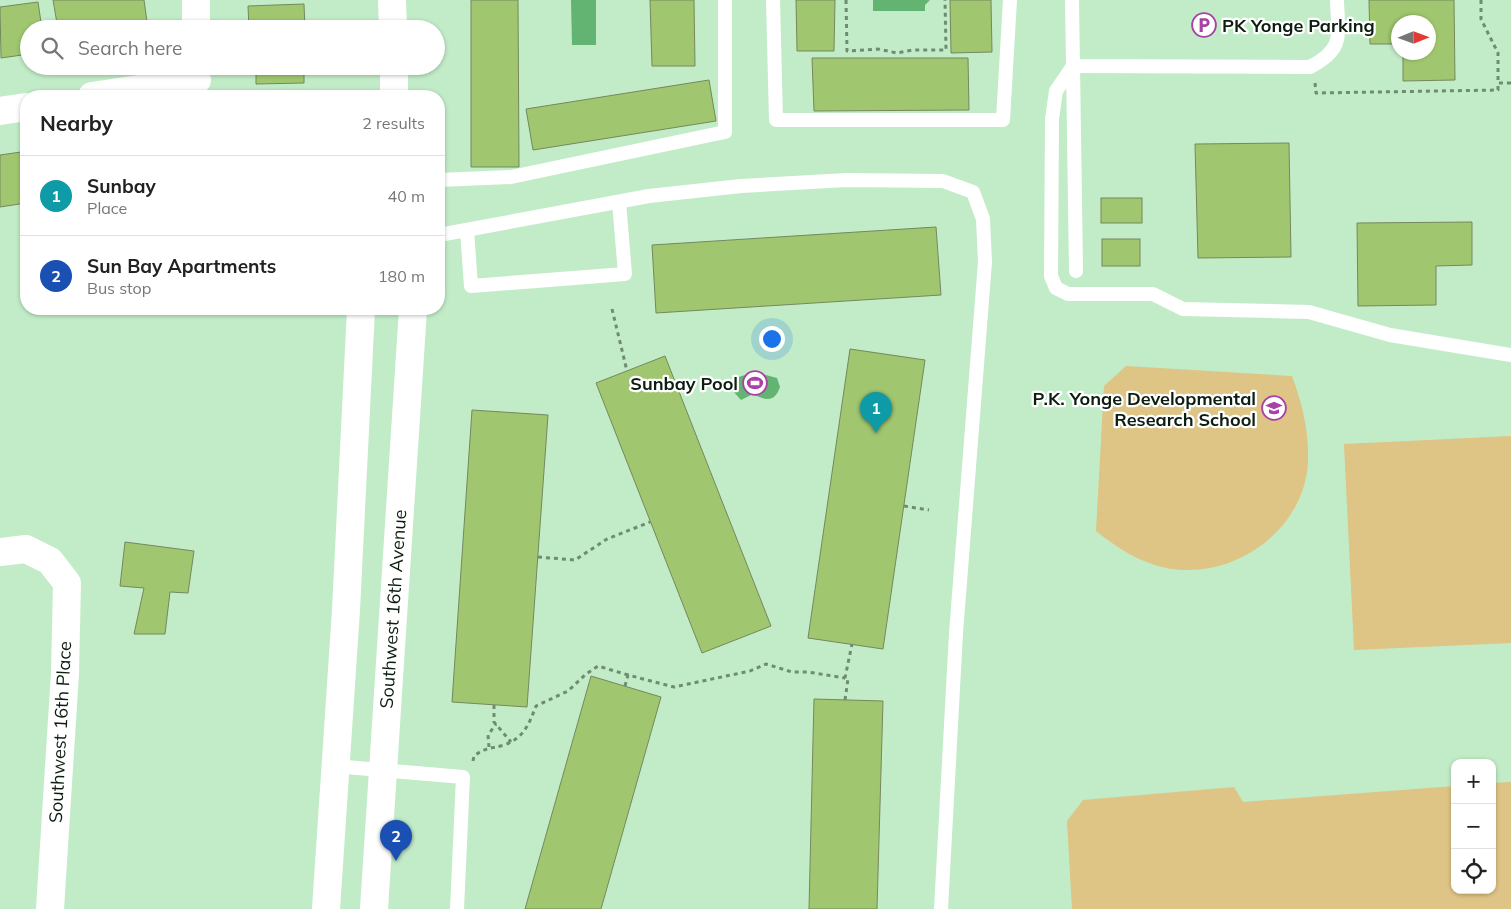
<!DOCTYPE html>
<html lang="en">
<head>
<meta charset="utf-8">
<style>
  :root { --surface:#fff; --page:#f2f2f2; --text:#222; --muted:#767676; --line:#e0e0e0; --accent:#a842a6 }
  body { margin:0; font-family:Mulish,sans-serif; background:var(--page); color:var(--text) }
  .controls { position:absolute; right:15px; bottom:15px; display:grid; overflow:hidden; border-radius:10px; box-shadow:0 1px 4px #0004 }
  .controls button { width:45px; height:45px; display:grid; place-items:center; padding:0; border:0; border-bottom:1px solid var(--line); background:var(--surface); color:var(--text); font:25px sans-serif }
  .compass { position:absolute; left:1391px; top:15px; width:45px; height:45px; border-radius:50%; background:var(--surface); box-shadow:0 1px 4px #0004; rotate:89deg }
  .you { position:absolute; left:771px; top:338px; width:18px; height:18px; margin:-12px; border:4px solid #fff; border-radius:50%; background:#1a73e8; box-shadow:0 0 0 8px #1a73e833 }
  .badge { display:grid; place-items:center; width:32px; height:32px; border-radius:50%; background:var(--accent); color:#fff; font-size:16px; font-weight:700 }
  .pin { position:absolute; translate:-50% -41px; filter:drop-shadow(0 1px 2px #0008) }
  .pin::after { content:''; position:absolute; top:26px; width:18px; height:15px; background:inherit; clip-path:polygon(0 0,100% 0,50% 100%) }
  .list { margin:0; padding:0; list-style:none }
  h2 { display:flex; justify-content:space-between; align-items:center; height:65px; margin:0; padding:0 20px; font-size:21px }
  h2 small { font-size:16px; font-weight:400; color:var(--muted) }
  .list li { display:grid; grid-template-columns:32px 1fr auto; gap:15px; align-items:center; box-sizing:border-box; height:80px; padding:0 20px; border-top:1px solid var(--line) }
  .list b { display:block; font-size:19px; white-space:nowrap }
  .list p { margin:0; font-size:16px; white-space:nowrap; color:var(--muted) }
  .list em { font-size:16px; font-style:normal; color:var(--muted) }
  .icon { flex:none; width:28px; height:28px; fill:none; stroke:currentColor; stroke-width:2; stroke-linecap:round; stroke-linejoin:round }
  .map { position:relative; flex:none; width:1511px; height:909px; overflow:hidden }
  .search { position:absolute; background:var(--surface); box-shadow:0 1px 4px #0004; left:20px; top:20px; width:425px; height:55px; display:flex; align-items:center; gap:12px; box-sizing:border-box; padding:0 18px; border-radius:28px; color:var(--muted); font-size:19px }
  .panel { position:absolute; background:var(--surface); box-shadow:0 1px 4px #0004; left:20px; top:90px; width:425px; height:225px; border-radius:20px }
  .map>svg:first-child { display:block }
</style>
</head>
<body>
<div class="map">
<svg width="1511" height="909" viewBox="0 0 1511 909">
  <rect width="100%" height="100%" fill="#c2ecc7"/>
  <g fill="#dec485">
    <path d="M 1126,366 L 1292,376 C 1302,403 1309,431 1308,461 C 1305,531 1233,581 1166,568 C 1139,562 1117,548 1096,531 L 1104,386 Z"/>
    <path d="M 1511,436 L 1511,643 L 1354,650 L 1344,444 Z"/>
    <path d="M 1511,782 L 1511,909 L 1072,909 L 1067,821 L 1083,800 L 1234,787 L 1243,802 L 1455,786 L 1455,890 L 1492,890 L 1492,783 Z"/>
  </g>
  <g fill="#63b372">
    <path d="M 571,0 L 596,0 L 596,45 L 572,45 Z"/>
    <path d="M 873,0 L 930,0 L 925,5 L 925,11 L 873,11 Z"/>
    <path d="M 755,372 L 777,378 L 780,387 C 775,402 766,401 753,394 L 741,400 L 731,389 L 732,379 Z"/>
  </g>
  <g fill="#a0c76f" stroke="#74885d">
    <path d="M 53,0 L 144,0 L 148,29 L 58,29 Z"/>
    <path d="M 471,0 L 518,0 L 519,167 L 471,167 Z"/>
    <path d="M 650,0 L 694,0 L 695,66 L 652,66 Z"/>
    <path d="M 796,0 L 835,0 L 834,51 L 797,51 Z"/>
    <path d="M 950,0 L 991,0 L 992,52 L 951,53 Z"/>
    <path d="M 1369,0 L 1454,0 L 1455,80 L 1403,81 L 1403,52 L 1428,52 L 1428,22 L 1398,22 L 1398,44 L 1370,44 Z"/>
    <path d="M 38,2 L 42,29 L 29,29 L 29,54 L 1,58 L 0,7 Z"/>
    <path d="M 304,4 L 305,29 L 249,29 L 248,6 Z"/>
    <path d="M 812,58 L 968,58 L 969,110 L 814,111 Z"/>
    <path d="M 256,66 L 304,66 L 304,83 L 256,84 Z"/>
    <path d="M 709,80 L 716,121 L 533,150 L 526,109 Z"/>
    <path d="M 1289,143 L 1291,257 L 1198,258 L 1195,144 Z"/>
    <path d="M 21,152 L 26,187 L 26,203 L 0,207 L 0,155 Z"/>
    <rect x="1101" y="198" width="41" height="25"/>
    <path d="M 1472,222 L 1472,265 L 1436,266 L 1436,305 L 1358,306 L 1357,223 Z"/>
    <path d="M 936,227 L 941,295 L 656,313 L 652,245 Z"/>
    <rect x="1102" y="239" width="38" height="27"/>
    <path d="M 850,349 L 925,360 L 883,649 L 808,638 Z"/>
    <path d="M 665,356 L 771,626 L 702,653 L 596,383 Z"/>
    <path d="M 472,410 L 548,415 L 527,707 L 452,702 Z"/>
    <path d="M 125,542 L 194,551 L 188,593 L 170,592 L 165,634 L 134,634 L 144,588 L 120,586 Z"/>
    <path d="M 591,676 L 661,697 L 601,909 L 525,909 Z"/>
    <path d="M 814,699 L 883,701 L 877,909 L 809,909 Z"/>
  </g>
  <g fill="none" stroke-linecap="round" stroke-linejoin="round">
    <g stroke="#6e8c72" stroke-width="3" stroke-dasharray="4 4" stroke-linecap="butt">
      <path d="M 846,0 L 847,51 L 878,49 L 897,53 L 913,50 L 946,50 L 945,0"/>
      <path d="M 1481,0 L 1481,19 L 1498,53 L 1498,83"/>
      <path d="M 1315,83 L 1316,93 L 1498,90 L 1498,83 L 1511,83"/>
      <path d="M 612,309 L 627,371"/>
      <path d="M 904,506 L 929,510"/>
      <path d="M 538,557 L 575,560 L 607,539 L 650,522"/>
      <path d="M 625,686 L 628,675 L 674,687 L 750,671 L 766,664 L 792,672 L 808,672 L 845,678"/>
      <path d="M 845,700 L 848,679 L 845,678 L 852,644"/>
      <path d="M 494,705 L 494,722 L 511,742"/>
      <path d="M 489,747 L 488,735 L 496,724"/>
      <path d="M 473,761 L 474,756 C 486,747 491,749 504,745 C 524,738 529,724 536,706 L 568,691 L 586,674 L 598,666 L 628,675"/>
    </g>
    <g stroke="#fff" stroke-width="14">
      <path d="M 773,0 L 776,120 L 1003,120 L 1010,0"/>
      <path d="M 1072,0 L 1073,66 L 1310,67 C 1345,49 1338,35 1337,0"/>
      <path d="M 1073,66 L 1056,91 L 1052,119 L 1051,276 L 1056,288 L 1068,294 L 1153,294 L 1183,309 L 1309,312 L 1390,335 L 1511,355"/>
      <path d="M 1073,66 L 1076,271"/>
      <path d="M 439,180 L 511,177 L 725,132 L 725,0"/>
      <path d="M 467,230 L 471,286 L 625,274 L 619,202"/>
      <path d="M 439,235 L 649,196 L 741,186 L 847,180 L 943,181 L 973,192 L 983,219 L 985,262 L 956,633 L 941,909"/>
      <path d="M 334,766 L 463,777 L 457,909"/>
    </g>
    <g stroke="#fff" stroke-width="28">
      <path d="M 196,0 L 196,29"/>
      <path d="M 92,96 L 197,80"/>
      <path d="M 0,111 L 26,107"/>
      <path d="M 0,552 L 26,549 L 50,561 L 67,583 L 65,673 L 50,909"/>
    </g>
    <g stroke="#fff" stroke-width="28">
      <path d="M 392,0 L 393,29"/>
      <path d="M 394,66 L 394,96"/>
      <path d="M 326,909 L 346,610 L 361,309"/>
      <path d="M 374,909 L 413,309"/>
    </g>
  </g>
  <defs>
    <g id="parking-ring" transform="scale(1.25)"><circle r="9.5" fill="#fff" stroke="#a842a6" stroke-width="1.5"/><path d="M-3.5-5.5H1a3.5 3.5 0 0 1 0 7H-1V5.5H-3.5ZM-1-3.4V-.6H.8a1.4 1.4 0 0 0 0-2.8Z" fill="#a842a6"/></g>
    <g id="stadium-ring" transform="scale(1.25)"><circle r="9.5" fill="#fff" stroke="#a842a6" stroke-width="1.5"/><path d="M0-5a6.5 5 0 1 0 0 10a6.5 5 0 1 0 0-10ZM-3.5-1.8h7v3.6h-7Z" fill="#a842a6"/></g>
    <g id="school-ring" transform="scale(1.25)"><circle r="9.5" fill="#fff" stroke="#a842a6" stroke-width="1.5"/><path d="M0-5L7-2L0 1L-7-2ZM-4 1L0 2.5L4 1V4Q0 6-4 4Z" fill="#a842a6"/></g>
  </defs>
  <g fill-rule="evenodd">
    <use href="#parking-ring" x="1204" y="25"/>
    <use href="#stadium-ring" x="755" y="383"/>
    <use href="#school-ring" x="1274" y="408"/>
  </g>
  <g text-anchor="middle" dominant-baseline="central" stroke-width="4.5" stroke-linejoin="round" paint-order="stroke">
    <g font-size="18" font-weight="bold" fill="#0d1d10" stroke="#fff" text-anchor="end">
      <text x="1222" y="25" text-anchor="start">PK Yonge Parking</text>
      <text x="738" y="383">Sunbay Pool</text>
      <text x="1256" y="398">P.K. Yonge Developmental<tspan x="1256" dy="21">Research School</tspan></text>
    </g>
    <g font-size="18" fill="#0d1d10" stroke="#fff">
      <text transform="translate(393 609) rotate(-86)">Southwest 16th Avenue</text>
      <text transform="translate(60 732) rotate(-87)">Southwest 16th Place</text>
    </g>
  </g>
</svg>
<div class="controls">
<button>+</button>
<button>−</button>
<button><svg class="icon" aria-label="locate" viewBox="0 0 24 24"><circle cx="12" cy="12" r="6"/><path d="M12 2v4M12 18v4M2 12h4M18 12h4"/></svg></button>
</div>
<svg class="compass" viewBox="-18 -18 36 36"><path d="M0-13l5 13h-10z" fill="#e53935"/><path d="M0 13l5-13h-10z" fill="#767676"/></svg>
<div class="you"></div>
<div class="pin badge" style="left:876px;top:433px;background:#0f9aa8">1</div>
<div class="pin badge" style="left:396px;top:861px;background:#1a4fb4">2</div>
<div class="search"><svg class="icon" aria-label="search" viewBox="0 0 24 24"><circle cx="10" cy="10" r="6"/><path d="M15 15l6 6"/></svg>Search here</div>
<section class="panel">
<h2>Nearby<small>2 results</small></h2>
<ul class="list">
<li><span class="badge" style="background:#0f9aa8">1</span><div><b>Sunbay</b><p>Place</p></div><em>40 m</em></li>
<li><span class="badge" style="background:#1a4fb4">2</span><div><b>Sun Bay Apartments</b><p>Bus stop</p></div><em>180 m</em></li>
</ul>
</section>
</div>
</body>
</html>
